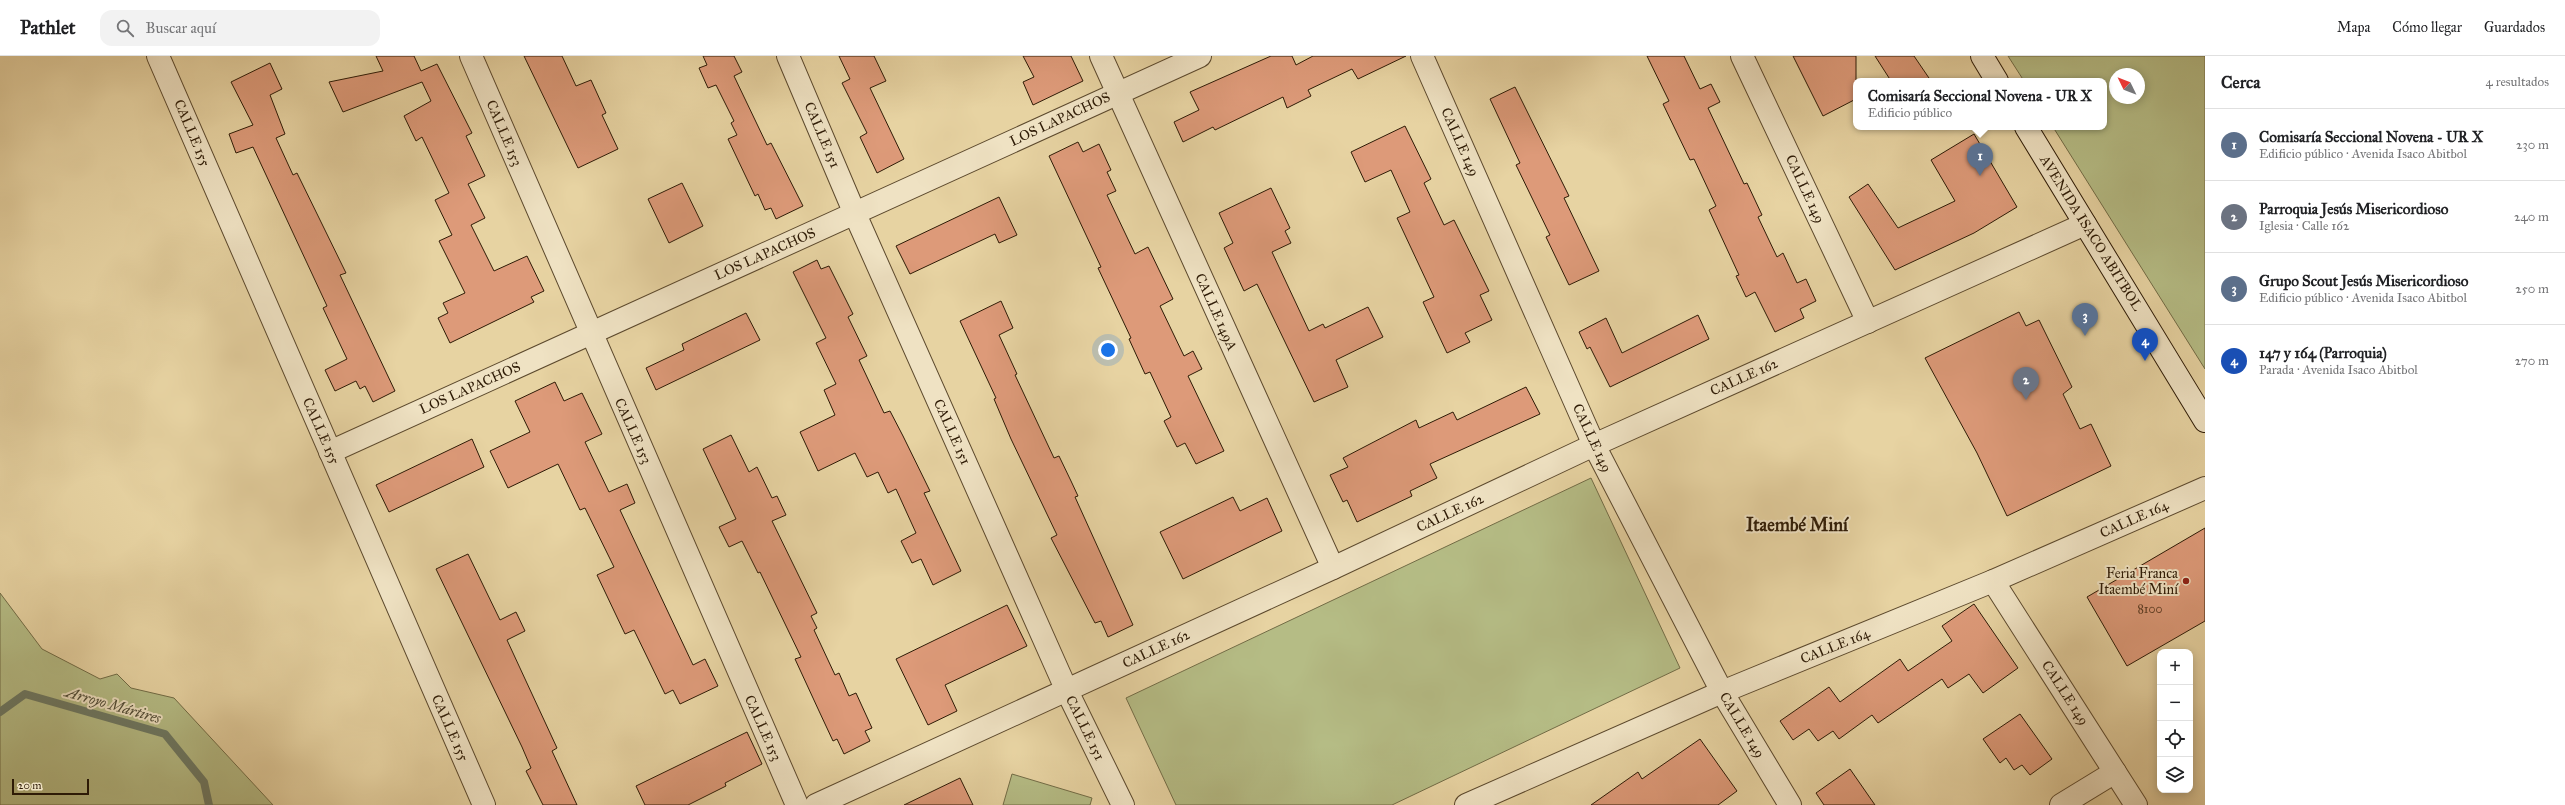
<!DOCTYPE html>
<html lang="es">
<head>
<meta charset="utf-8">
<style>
  :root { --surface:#fff; --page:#f2f2f2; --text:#202124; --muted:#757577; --line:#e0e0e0; --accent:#b45309 }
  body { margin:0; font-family:"IM FELL Great Primer",serif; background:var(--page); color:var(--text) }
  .controls { position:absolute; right:12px; bottom:12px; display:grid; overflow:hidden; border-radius:8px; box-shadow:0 2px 10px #0003 }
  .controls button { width:36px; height:36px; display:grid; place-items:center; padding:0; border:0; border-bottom:1px solid var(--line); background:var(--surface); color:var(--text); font:20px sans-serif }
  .compass { position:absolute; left:2109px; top:12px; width:36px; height:36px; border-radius:50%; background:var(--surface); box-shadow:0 2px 10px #0003; rotate:313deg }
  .scale { position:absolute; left:12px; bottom:10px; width:77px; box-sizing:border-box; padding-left:4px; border:2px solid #2e1b06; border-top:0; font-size:11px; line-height:14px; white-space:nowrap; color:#2e1b06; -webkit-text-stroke:3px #efe2c3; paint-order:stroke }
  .you { position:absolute; left:1108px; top:294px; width:14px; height:14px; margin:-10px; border:3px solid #fff; border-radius:50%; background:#1a73e8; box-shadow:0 0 0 6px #1a73e833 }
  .badge { display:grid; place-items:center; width:26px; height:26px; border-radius:50%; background:var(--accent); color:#fff; font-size:13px; font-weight:700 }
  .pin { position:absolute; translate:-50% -33px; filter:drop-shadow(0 1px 2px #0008) }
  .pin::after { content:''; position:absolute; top:21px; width:14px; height:12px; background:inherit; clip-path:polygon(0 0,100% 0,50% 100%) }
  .popup { position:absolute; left:1853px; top:22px; width:254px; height:52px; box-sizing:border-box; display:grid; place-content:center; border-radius:8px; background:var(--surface); filter:drop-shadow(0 1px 3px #0005); font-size:13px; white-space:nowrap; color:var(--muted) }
  .popup b { font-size:15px; color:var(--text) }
  .popup::after { content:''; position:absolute; left:50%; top:100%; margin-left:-8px; border:8px solid transparent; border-top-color:var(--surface) }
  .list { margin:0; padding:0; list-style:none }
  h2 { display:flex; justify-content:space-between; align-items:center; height:52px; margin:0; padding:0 16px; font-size:17px }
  h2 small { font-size:13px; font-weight:400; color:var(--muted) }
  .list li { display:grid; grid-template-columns:26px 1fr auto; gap:12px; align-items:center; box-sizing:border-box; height:72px; padding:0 16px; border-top:1px solid var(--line) }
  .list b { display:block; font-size:15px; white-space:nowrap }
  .list p { margin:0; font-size:13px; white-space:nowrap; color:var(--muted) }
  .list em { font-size:13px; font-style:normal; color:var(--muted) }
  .icon { flex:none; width:22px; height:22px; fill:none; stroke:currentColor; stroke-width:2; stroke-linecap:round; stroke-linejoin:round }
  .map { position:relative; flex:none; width:2205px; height:749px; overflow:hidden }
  header { display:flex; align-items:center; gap:24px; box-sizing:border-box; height:56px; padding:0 20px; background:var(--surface); border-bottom:1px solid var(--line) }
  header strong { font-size:19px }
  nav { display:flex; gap:22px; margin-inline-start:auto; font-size:14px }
  .search { width:280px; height:36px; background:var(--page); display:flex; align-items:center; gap:10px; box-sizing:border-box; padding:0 14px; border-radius:12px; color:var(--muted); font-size:15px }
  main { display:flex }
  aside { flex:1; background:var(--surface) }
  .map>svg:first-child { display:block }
</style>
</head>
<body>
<header>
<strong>Pathlet</strong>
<div class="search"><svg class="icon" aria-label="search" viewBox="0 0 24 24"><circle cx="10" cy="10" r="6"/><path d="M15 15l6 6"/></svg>Buscar aquí</div>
<nav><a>Mapa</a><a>Cómo llegar</a><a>Guardados</a></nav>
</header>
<main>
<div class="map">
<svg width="2205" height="749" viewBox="0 0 2205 749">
  <rect width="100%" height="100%" fill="#e7d3a2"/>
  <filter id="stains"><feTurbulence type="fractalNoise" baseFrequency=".005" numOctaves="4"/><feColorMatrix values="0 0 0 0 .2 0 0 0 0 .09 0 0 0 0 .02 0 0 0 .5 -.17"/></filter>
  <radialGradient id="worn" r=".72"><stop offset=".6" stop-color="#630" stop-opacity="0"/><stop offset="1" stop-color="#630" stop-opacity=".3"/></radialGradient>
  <g fill="#b5bc85" stroke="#726c46" fill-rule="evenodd">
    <path d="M 2008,0 L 2205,0 L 2205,313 L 2053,71 L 2104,71 L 2104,25 L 2024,25 ZM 2115,18 L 2139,18 L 2139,42 L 2115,42 Z"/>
    <path d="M 1591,422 L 1680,612 L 1392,749 L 1176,749 L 1126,642 Z"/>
    <path d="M 0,537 L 42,593 L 100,623 L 117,618 L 131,632 L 174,642 L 273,749 L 0,749 Z"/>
    <path d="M 1012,718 L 1092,742 L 1090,749 L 1003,749 Z"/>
  </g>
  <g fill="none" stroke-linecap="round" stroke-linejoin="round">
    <path stroke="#6d7964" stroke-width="8" d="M 0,656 L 25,638 L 165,678 L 204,726 L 209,749"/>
  </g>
  <g fill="#dd9a79" stroke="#2e1b06">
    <path d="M 376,0 L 414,0 L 421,15 L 437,8 L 472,77 L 466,80 L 485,120 L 468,128 L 485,162 L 471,169 L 494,215 L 527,200 L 544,235 L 531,241 L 534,246 L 450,287 L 438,262 L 448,257 L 443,247 L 465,237 L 439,185 L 452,179 L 435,144 L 449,137 L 422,81 L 416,85 L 404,60 L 431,45 L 422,26 L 343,56 L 329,26 L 383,15 Z"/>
    <path d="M 524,0 L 562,0 L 576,30 L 591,24 L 606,57 L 602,59 L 618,93 L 578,112 Z"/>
    <path d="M 703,0 L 734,0 L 742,16 L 734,20 L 767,89 L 771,87 L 803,150 L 776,163 L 771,152 L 765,154 L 758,138 L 755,140 L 728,83 L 737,79 L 731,67 L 734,65 L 716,29 L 708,32 L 699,12 L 707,9 Z"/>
    <path d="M 839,0 L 874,0 L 886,25 L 870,32 L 904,103 L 877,117 L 860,81 L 867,77 L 842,27 L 850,23 Z"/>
    <path d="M 1023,0 L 1071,0 L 1083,25 L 1033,49 L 1023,26 L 1034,21 Z"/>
    <path d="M 1271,0 L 1292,0 L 1296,9 L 1313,0 L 1406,0 L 1358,23 L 1352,13 L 1308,34 L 1311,40 L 1287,52 L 1283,41 L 1215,74 L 1213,71 L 1183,86 L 1174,66 L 1199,54 L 1190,36 Z"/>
    <path d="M 1647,0 L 1684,0 L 1700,33 L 1711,28 L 1720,46 L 1708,52 L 1744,128 L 1747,127 L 1762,159 L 1758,161 L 1777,201 L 1783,197 L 1797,227 L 1806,223 L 1816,245 L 1800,253 L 1804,262 L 1775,276 L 1755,236 L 1746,241 L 1736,220 L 1739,219 L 1709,154 L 1716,150 L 1694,103 L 1690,104 L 1663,48 L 1669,45 Z"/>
    <path d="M 1793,0 L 1856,0 L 1856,43 L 1823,60 Z"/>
    <path d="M 1875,0 L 1914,0 L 1931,25 L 1891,25 Z"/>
    <path d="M 270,7 L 282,33 L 270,39 L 285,78 L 276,82 L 293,119 L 297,117 L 346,217 L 340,219 L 395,335 L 373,346 L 365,330 L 360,333 L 356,325 L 335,335 L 325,314 L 347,303 L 323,252 L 327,250 L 253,91 L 236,97 L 229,78 L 253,69 L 231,26 Z"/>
    <path d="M 1515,31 L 1569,140 L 1564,142 L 1599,215 L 1569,229 L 1546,181 L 1550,179 L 1516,109 L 1520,107 L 1490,43 Z"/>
    <path d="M 1405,70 L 1431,123 L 1424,127 L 1444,169 L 1454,164 L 1489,235 L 1480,239 L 1492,264 L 1465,277 L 1470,286 L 1447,297 L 1423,246 L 1434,241 L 1397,162 L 1410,156 L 1391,114 L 1365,126 L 1351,96 Z"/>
    <path d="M 1974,78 L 2017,151 L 1974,177 L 1895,214 L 1849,141 L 1868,128 L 1898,172 L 1955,145 L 1931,104 Z"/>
    <path d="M 1078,86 L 1083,96 L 1099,88 L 1111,114 L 1107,116 L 1116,135 L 1107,139 L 1135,198 L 1148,191 L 1173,243 L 1160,250 L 1184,300 L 1193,295 L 1202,313 L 1188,320 L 1224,395 L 1196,408 L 1185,387 L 1177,391 L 1164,365 L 1171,361 L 1150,316 L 1145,318 L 1129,283 L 1131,282 L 1098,212 L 1101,211 L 1049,100 Z"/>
    <path d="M 682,127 L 703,170 L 669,187 L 648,143 Z"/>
    <path d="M 1271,132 L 1290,172 L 1285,175 L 1291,187 L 1272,196 L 1309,275 L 1323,268 L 1325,272 L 1368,251 L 1383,281 L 1336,304 L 1348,331 L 1314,346 L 1257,228 L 1244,235 L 1224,192 L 1233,187 L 1219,157 Z"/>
    <path d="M 999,141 L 1017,179 L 999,187 L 995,178 L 910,218 L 896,190 Z"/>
    <path d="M 817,204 L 821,213 L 829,210 L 853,258 L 848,261 L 867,300 L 859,304 L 884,357 L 890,355 L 903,380 L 930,435 L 924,437 L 961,515 L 933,529 L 921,503 L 912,507 L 901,485 L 916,477 L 896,433 L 888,437 L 878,416 L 867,421 L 855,397 L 818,415 L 800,376 L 835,359 L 824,334 L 836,328 L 816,287 L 826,282 L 793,216 Z"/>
    <path d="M 1001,245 L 1013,272 L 999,279 L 1017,318 L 1015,319 L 1054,402 L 1059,400 L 1071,425 L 1078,440 L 1075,441 L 1133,569 L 1108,581 L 1101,565 L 1095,567 L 1051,482 L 1057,479 L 1011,383 L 994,343 L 996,342 L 960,265 Z"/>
    <path d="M 2019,256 L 2026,270 L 2039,264 L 2072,331 L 2063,338 L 2080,373 L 2091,368 L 2111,410 L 2007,460 L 1977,397 L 1925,302 Z"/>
    <path d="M 746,257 L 760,284 L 656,334 L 646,312 L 684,294 L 682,288 Z"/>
    <path d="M 1698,259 L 1709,283 L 1610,331 L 1590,291 L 1587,293 L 1579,276 L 1606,262 L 1622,297 Z"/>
    <path d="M 555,326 L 564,345 L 582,337 L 602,378 L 585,386 L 609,436 L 627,428 L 635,447 L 620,454 L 693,609 L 705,603 L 718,630 L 680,648 L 673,634 L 665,638 L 634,574 L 625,578 L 597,519 L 614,511 L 585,452 L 580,454 L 558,408 L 508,432 L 490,395 L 530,376 L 515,345 Z"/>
    <path d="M 1526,331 L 1540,358 L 1430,408 L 1437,422 L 1410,435 L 1412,440 L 1357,466 L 1347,444 L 1343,446 L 1330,419 L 1348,411 L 1343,402 L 1416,364 L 1419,372 L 1453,356 L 1457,364 Z"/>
    <path d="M 731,379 L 749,416 L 757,411 L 772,442 L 777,440 L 786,459 L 772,465 L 817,557 L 811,560 L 817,572 L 814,574 L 835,619 L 839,617 L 849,640 L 856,637 L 872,672 L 865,675 L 870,685 L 844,698 L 837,683 L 833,685 L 819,655 L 795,603 L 801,601 L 760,516 L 758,517 L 742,485 L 729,491 L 719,471 L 736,463 L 703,393 Z"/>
    <path d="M 472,383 L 484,411 L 389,456 L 376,429 Z"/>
    <path d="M 1233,441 L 1240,455 L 1267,442 L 1282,475 L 1183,523 L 1160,476 Z"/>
    <path d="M 2205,472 L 2205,565 L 2127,610 L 2087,541 Z"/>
    <path d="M 468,498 L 500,564 L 516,556 L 525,575 L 507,584 L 557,692 L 552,695 L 577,749 L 543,749 L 526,715 L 531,712 L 522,691 L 436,513 Z"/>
    <path d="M 1974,548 L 2018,612 L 1983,637 L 1969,618 L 1948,632 L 1942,623 L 1878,667 L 1872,659 L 1839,683 L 1833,675 L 1818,685 L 1809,673 L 1793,684 L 1780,665 L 1829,631 L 1840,646 L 1900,603 L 1908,615 L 1952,585 L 1942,570 Z"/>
    <path d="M 1007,549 L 1027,590 L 945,629 L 957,655 L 928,669 L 896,603 Z"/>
    <path d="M 2020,658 L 2052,703 L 2030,719 L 2022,709 L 2014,714 L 2006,702 L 2000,707 L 1983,683 Z"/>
    <path d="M 747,676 L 762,708 L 725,727 L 726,730 L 688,749 L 645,749 L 636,730 Z"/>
    <path d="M 1700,683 L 1737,735 L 1718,749 L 1591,749 L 1638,716 L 1642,723 Z"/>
    <path d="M 1850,713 L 1875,749 L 1824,749 L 1816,737 Z"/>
    <path d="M 960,722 L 973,749 L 904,749 Z"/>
  </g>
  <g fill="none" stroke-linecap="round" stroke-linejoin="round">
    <g stroke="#5c492d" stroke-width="24">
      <g id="minor">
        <path d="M 158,0 L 484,749"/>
        <path d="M 471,0 L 797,749"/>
        <path d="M 788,0 L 855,158 L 1067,635 L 1123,749"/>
        <path d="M 1101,0 L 1333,512"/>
        <path d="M 1422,0 L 1594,389 L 1722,636 L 1790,749"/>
        <path d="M 1742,0 L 1868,266"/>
        <path d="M 330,396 L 1200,0"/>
        <path d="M 1993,525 L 2136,749"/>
        <path d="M 816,749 L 1333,512 L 1594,389 L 2085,168"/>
        <path d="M 1466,749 L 1722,636 L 1993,525 L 2205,432"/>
        <path d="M 2061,749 L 2115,716"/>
      </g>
    </g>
    <g stroke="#2e1b06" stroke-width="24">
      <g id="secondary">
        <path d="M 1982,0 L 1997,25"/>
        <path d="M 2026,71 L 2205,365"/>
      </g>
    </g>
    <use href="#minor" stroke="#efe2c3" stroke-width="22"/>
    <use href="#secondary" stroke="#efe2c3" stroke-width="22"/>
  </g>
  <circle fill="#8f2418" stroke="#efe2c3" stroke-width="1.5" cx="2186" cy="525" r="4"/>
  <g text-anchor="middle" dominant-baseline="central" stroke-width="4" stroke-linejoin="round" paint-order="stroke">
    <g font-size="12" fill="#5a3b23">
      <text x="2150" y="553">8100</text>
    </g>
    <g font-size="14" fill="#2e1b06" stroke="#efe2c3">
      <text transform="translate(1060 63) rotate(-25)">LOS LAPACHOS</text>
      <text transform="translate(192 77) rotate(67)">CALLE 155</text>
      <text transform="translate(504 77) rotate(67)">CALLE 153</text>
      <text transform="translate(822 79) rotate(67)">CALLE 151</text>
      <text transform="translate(1460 86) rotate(66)">CALLE 149</text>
      <text transform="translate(1805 133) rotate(65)">CALLE 149</text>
      <text transform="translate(2091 177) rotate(58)">AVENIDA ISACO ABITBOL</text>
      <text transform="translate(765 198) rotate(-24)">LOS LAPACHOS</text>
      <text transform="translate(1216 256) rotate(66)">CALLE 149A</text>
      <text transform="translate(1744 321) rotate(-24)">CALLE 162</text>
      <text transform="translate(470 332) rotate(-24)">LOS LAPACHOS</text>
      <text transform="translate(321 375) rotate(66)">CALLE 155</text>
      <text transform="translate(633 375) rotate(66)">CALLE 153</text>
      <text transform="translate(952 376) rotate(66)">CALLE 151</text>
      <text transform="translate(1592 382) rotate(65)">CALLE 149</text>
      <text transform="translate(1450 457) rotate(-25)">CALLE 162</text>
      <text transform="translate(2134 463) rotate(-24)">CALLE 164</text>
      <text transform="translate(1835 590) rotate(-22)">CALLE 164</text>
      <text transform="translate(1156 593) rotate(-25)">CALLE 162</text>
      <text transform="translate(2065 637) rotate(57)">CALLE 149</text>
      <text transform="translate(1742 669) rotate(59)">CALLE 149</text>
      <text transform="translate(450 672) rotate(66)">CALLE 155</text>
      <text transform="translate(763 672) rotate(66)">CALLE 153</text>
      <text transform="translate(1085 672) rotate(64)">CALLE 151</text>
    </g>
    <g font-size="14" fill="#2e1b06" stroke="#efe2c3" text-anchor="end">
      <text x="2178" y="517">Feria Franca<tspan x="2178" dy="16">Itaembé Miní</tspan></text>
    </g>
    <g font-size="15" font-style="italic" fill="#4e4a35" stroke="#efe2c3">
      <text transform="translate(113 649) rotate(16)">Arroyo Mártires</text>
    </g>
    <g font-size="18" font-weight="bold" fill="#2e1b06" stroke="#efe2c3">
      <text x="1797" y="469">Itaembé Miní</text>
    </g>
  </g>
  <rect width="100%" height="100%" filter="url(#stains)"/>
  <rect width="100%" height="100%" fill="url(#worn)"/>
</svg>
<div class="controls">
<button>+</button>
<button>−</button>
<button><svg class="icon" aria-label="locate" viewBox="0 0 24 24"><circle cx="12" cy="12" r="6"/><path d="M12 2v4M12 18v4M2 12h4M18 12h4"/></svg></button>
<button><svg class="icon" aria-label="layers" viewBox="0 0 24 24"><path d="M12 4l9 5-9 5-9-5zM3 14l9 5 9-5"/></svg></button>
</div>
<svg class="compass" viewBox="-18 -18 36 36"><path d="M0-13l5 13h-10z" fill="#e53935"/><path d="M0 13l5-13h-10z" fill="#757577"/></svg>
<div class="scale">20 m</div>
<div class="you"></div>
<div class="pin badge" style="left:1980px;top:120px;background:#5c6f8a">1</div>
<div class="popup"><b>Comisaría Seccional Novena - UR X</b>Edificio público</div>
<div class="pin badge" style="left:2026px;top:344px;background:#6b7280">2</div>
<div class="pin badge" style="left:2085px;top:280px;background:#5c6f8a">3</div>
<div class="pin badge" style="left:2145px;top:305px;background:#1a4fb4">4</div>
</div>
<aside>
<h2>Cerca<small>4 resultados</small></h2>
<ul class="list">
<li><span class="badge" style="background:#5c6f8a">1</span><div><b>Comisaría Seccional Novena - UR X</b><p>Edificio público · Avenida Isaco Abitbol</p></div><em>230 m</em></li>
<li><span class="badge" style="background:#6b7280">2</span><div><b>Parroquia Jesús Misericordioso</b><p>Iglesia · Calle 162</p></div><em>240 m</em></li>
<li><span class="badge" style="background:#5c6f8a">3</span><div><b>Grupo Scout Jesús Misericordioso</b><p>Edificio público · Avenida Isaco Abitbol</p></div><em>250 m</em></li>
<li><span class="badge" style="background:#1a4fb4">4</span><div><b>147 y 164 (Parroquia)</b><p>Parada · Avenida Isaco Abitbol</p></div><em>270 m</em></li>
</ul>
</aside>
</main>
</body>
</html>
